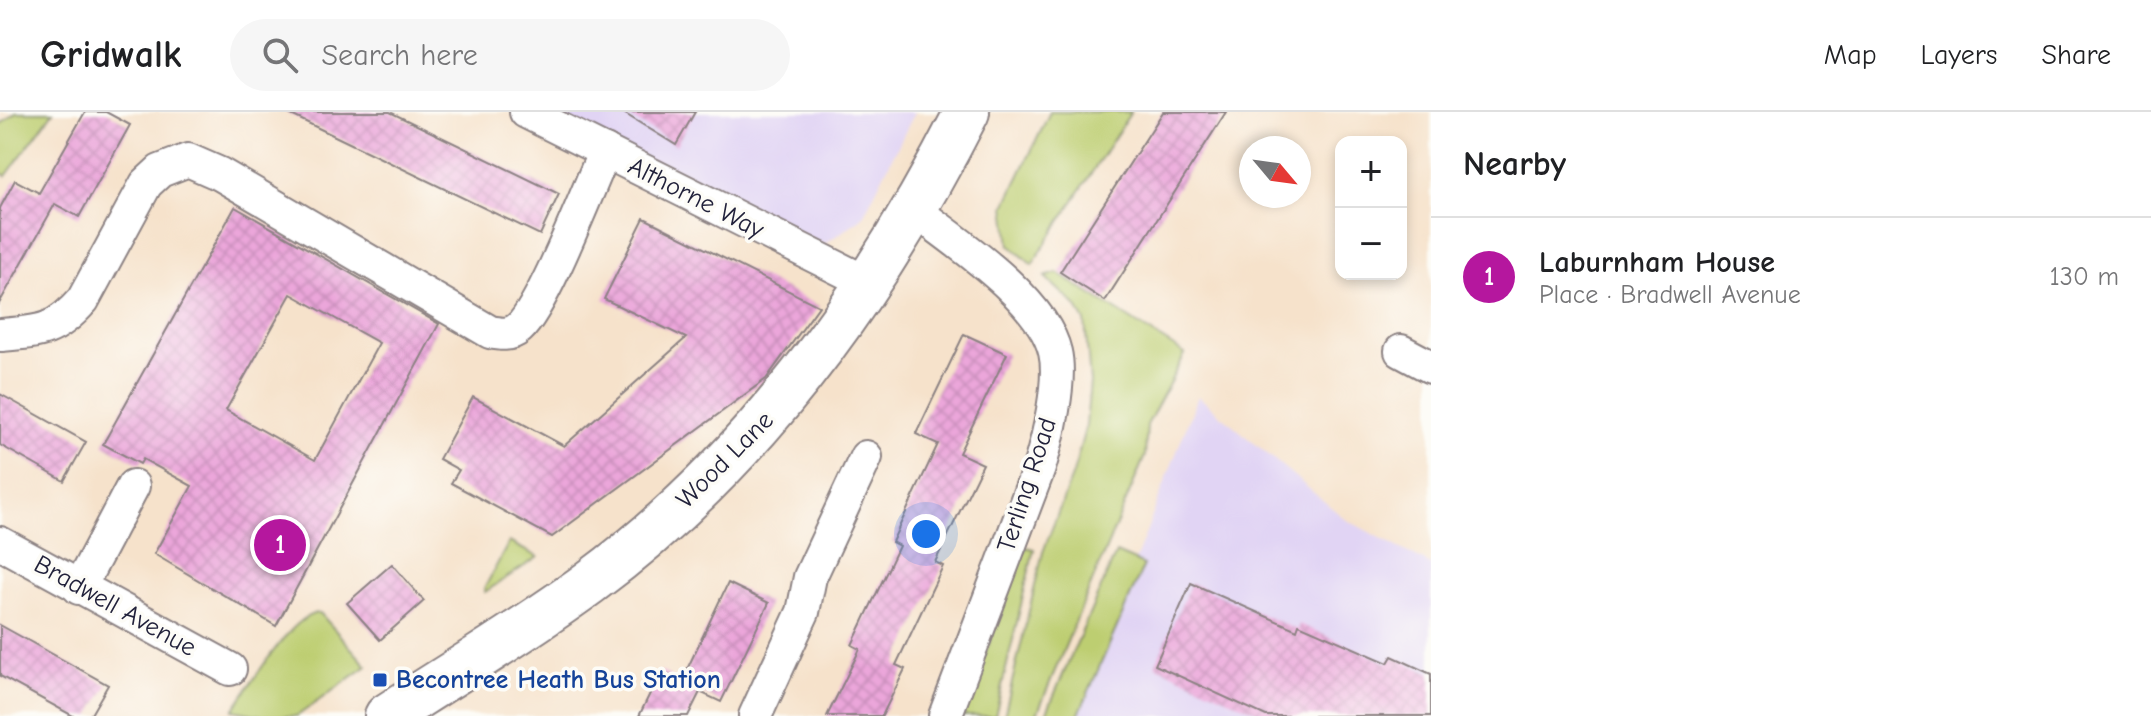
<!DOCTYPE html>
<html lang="en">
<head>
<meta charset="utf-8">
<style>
  :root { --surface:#fff; --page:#f6f6f6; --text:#202124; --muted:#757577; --line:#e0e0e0; --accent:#b5179e }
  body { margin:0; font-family:"Comic Neue",sans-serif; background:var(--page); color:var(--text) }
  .controls { position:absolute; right:24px; top:24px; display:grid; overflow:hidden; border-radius:16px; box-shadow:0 4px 12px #0003 }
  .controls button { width:72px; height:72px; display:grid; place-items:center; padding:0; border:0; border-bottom:2px solid var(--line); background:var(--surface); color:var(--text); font:40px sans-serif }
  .compass { position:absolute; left:1239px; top:24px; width:72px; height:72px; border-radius:50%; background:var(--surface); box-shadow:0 4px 12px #0003; rotate:119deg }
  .you { position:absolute; left:926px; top:422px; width:28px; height:28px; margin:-20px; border:6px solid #fff; border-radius:50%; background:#1a73e8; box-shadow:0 0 0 12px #1a73e833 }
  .badge { display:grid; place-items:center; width:52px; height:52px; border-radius:50%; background:var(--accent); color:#fff; font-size:26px; font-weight:700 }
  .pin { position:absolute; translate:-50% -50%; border:4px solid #fff; box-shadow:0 2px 8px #0006 }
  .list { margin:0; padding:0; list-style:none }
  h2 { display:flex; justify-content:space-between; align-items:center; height:104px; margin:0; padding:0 32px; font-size:34px }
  h2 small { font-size:26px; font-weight:400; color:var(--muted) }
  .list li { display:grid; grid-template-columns:52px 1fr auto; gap:24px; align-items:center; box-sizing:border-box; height:120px; padding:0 32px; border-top:2px solid var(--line) }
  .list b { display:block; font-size:30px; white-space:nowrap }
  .list p { margin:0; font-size:26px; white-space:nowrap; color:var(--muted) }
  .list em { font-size:26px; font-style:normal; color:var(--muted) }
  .icon { flex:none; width:44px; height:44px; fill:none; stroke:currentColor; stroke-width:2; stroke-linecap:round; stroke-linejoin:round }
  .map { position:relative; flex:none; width:1431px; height:604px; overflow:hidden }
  header { display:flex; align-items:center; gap:48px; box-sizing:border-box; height:112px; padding:0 40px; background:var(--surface); border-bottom:2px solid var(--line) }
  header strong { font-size:38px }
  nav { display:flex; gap:44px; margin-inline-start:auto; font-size:28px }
  .search { width:560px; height:72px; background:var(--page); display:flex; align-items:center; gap:20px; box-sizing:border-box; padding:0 28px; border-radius:44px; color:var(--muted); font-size:30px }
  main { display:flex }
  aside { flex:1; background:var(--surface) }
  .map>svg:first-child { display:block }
</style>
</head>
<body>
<header>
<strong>Gridwalk</strong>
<div class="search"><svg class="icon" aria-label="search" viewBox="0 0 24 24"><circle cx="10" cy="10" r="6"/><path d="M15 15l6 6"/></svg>Search here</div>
<nav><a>Map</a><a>Layers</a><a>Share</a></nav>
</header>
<main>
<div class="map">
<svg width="1431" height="604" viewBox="0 0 1431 604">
  <defs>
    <pattern id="building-cross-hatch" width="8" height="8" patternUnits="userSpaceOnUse" patternTransform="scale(2)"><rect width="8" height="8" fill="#eba6da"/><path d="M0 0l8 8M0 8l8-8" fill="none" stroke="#c98fbc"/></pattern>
  </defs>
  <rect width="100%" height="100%" fill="#fdfcf7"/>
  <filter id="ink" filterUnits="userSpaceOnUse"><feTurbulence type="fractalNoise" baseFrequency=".0125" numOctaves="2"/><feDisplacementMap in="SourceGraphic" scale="16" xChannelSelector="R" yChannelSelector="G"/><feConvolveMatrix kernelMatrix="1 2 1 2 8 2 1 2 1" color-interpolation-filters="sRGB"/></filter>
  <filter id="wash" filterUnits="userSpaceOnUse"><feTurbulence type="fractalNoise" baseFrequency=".006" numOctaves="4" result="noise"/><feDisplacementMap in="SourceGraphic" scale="32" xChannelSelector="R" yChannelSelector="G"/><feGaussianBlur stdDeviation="1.8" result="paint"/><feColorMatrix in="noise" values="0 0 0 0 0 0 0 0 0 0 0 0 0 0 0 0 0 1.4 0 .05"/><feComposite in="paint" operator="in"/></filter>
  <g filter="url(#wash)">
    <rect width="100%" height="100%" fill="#f6e2cb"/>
    <g fill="#e1d4f4">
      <path d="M 548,0 L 915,0 L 862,106 L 823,133 Z"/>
      <path d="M 1198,284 L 1345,407 L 1431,453 L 1431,604 L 1076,604 Z"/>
    </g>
    <g fill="#bdce71" stroke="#707856" stroke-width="2">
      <path d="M 16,0 L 53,0 L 6,64 L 0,60 L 0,13 Z"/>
      <path d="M 1050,0 L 1131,0 L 1032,153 L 1010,133 L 1005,94 Z"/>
      <path d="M 1057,161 L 1185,242 L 1147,313 L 1145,344 L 1036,604 L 1004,604 L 1043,440 L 1073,362 L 1086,313 L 1090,270 L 1085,209 L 1076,194 L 1045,165 Z"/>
      <path d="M 509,430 L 538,445 L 485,480 L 484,477 Z"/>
      <path d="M 1026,435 L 1034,437 L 995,604 L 961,604 Z"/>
      <path d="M 1116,441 L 1144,453 L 1078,604 L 1045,604 Z"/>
      <path d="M 320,501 L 367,554 L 297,604 L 263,604 L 233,598 C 249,576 293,499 320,501 Z"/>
    </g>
    <g id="blocks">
      <g fill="url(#building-cross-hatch)" fill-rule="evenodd">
        <path d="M 85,0 L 106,0 L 130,13 L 79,105 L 55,92 L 0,190 L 0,96 L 15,68 L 39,81 Z"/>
        <path d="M 285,0 L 390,0 L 559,82 L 540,123 Z"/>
        <path d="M 622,0 L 695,0 L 676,33 Z"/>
        <path d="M 1163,0 L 1226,0 L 1105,189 L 1060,160 Z"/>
        <path d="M 235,95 L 439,212 L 276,514 L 154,442 L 192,374 L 143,347 L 140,352 L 103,332 ZM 291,182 L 379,231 L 315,348 L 226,298 Z"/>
        <path d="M 644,106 L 819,194 L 766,267 L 552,425 L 451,371 L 459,358 L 439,347 L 473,285 L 564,334 L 686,226 L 604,187 Z"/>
        <path d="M 964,222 L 1007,242 L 959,341 L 983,352 L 935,450 L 943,454 L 896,553 L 905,557 L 882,604 L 827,604 L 860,537 L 852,533 L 899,434 L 892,430 L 938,332 L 916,322 Z"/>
        <path d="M 0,282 L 86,330 L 64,369 L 0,333 Z"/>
        <path d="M 392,452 L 424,489 L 380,528 L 347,491 Z"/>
        <path d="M 728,471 L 769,491 L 721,590 L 700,580 L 688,604 L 639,604 L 661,559 L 681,570 Z"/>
        <path d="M 1191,471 L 1297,518 L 1299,512 L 1388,551 L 1392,544 L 1431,562 L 1431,604 L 1266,604 L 1155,553 Z"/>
        <path d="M 0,513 L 108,573 L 90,604 L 73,604 L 0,564 Z"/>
      </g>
    </g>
  </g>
  <g filter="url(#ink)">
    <use href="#blocks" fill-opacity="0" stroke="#8c8283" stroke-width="2"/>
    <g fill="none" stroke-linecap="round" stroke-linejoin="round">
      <g stroke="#8c8283" stroke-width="36">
        <g id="street">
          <path d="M 526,0 L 866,170"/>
          <path d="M 913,97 C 955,129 1043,187 1055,240 C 1062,269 1048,327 1039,356 L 945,604"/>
          <path d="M 0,223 C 40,220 55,220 83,188 L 146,72 L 160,59 L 188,48 L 220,62 L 490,220 C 500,222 510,224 519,216 C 543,195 589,75 605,39"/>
          <path d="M 1401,239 L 1431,255"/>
          <path d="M 0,431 L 230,557"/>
          <path d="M 79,476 L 133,374"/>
          <path d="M 755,604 L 803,500 L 810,465 L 866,345"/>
        </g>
      </g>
      <g stroke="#8c8283" stroke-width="48">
        <path id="primary" d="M 387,604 C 454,560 524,519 589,471 C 754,350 875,181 967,0"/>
      </g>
      <use href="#street" stroke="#fff" stroke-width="32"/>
      <use href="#primary" stroke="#fff" stroke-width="44"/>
    </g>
  </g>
  <rect fill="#1a4fb4" stroke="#fdfcf7" stroke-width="3" x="372" y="560" width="16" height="16" rx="4"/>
  <g text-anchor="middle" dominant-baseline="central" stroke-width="7" stroke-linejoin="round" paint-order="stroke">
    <g font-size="26" fill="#22223b" stroke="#fdfcf7">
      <text transform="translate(696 86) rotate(27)">Althorne Way</text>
      <text transform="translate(725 348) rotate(-45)">Wood Lane</text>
      <text transform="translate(1027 373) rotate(-72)">Terling Road</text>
      <text transform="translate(115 494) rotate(29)">Bradwell Avenue</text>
    </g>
    <g font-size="26" font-weight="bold" fill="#164399" stroke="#fdfcf7" text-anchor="start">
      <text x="396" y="568">Becontree Heath Bus Station</text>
    </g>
  </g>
</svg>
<div class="controls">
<button>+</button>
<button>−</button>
</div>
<svg class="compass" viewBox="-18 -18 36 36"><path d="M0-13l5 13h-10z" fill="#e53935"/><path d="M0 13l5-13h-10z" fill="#757577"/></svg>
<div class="you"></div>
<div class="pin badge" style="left:280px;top:433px">1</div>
</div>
<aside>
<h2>Nearby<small></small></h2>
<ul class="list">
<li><span class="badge">1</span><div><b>Laburnham House</b><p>Place · Bradwell Avenue</p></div><em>130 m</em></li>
</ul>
</aside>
</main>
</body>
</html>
